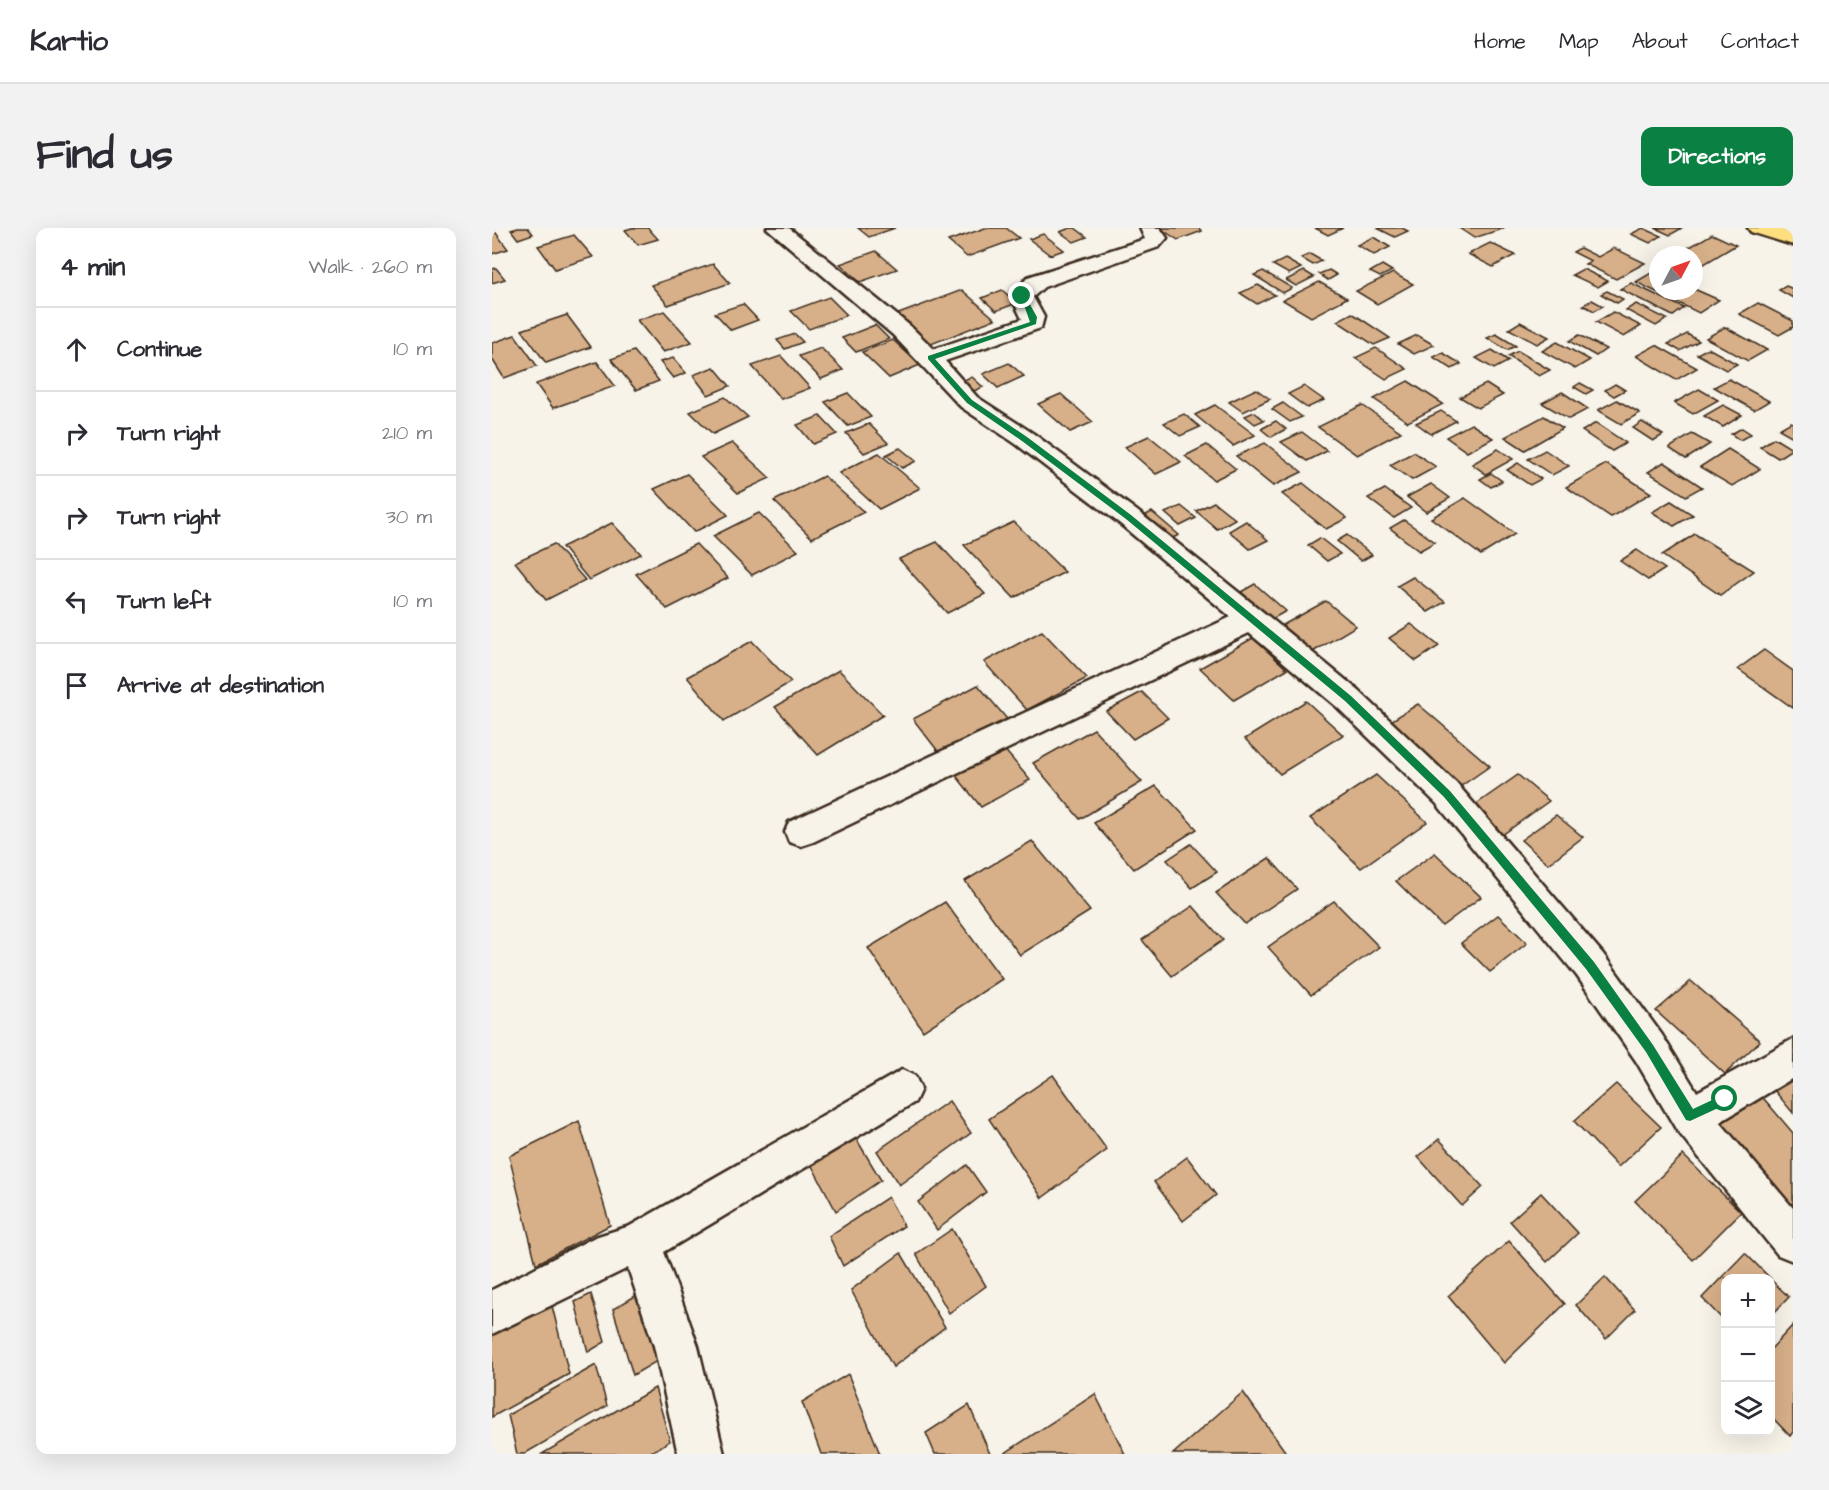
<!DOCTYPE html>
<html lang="en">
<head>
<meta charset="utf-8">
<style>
  :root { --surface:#fff; --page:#f2f2f3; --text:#2b2b33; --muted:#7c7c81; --line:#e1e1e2; --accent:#0b8043 }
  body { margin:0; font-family:"Architects Daughter",sans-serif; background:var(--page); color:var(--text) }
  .controls { position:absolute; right:18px; bottom:18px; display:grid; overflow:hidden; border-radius:12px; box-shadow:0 6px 24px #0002 }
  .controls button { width:54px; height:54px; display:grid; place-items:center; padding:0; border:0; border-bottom:2px solid var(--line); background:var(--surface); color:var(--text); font:30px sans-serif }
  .compass { position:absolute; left:1157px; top:18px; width:54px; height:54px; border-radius:50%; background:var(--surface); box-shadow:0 6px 24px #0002; rotate:49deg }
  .stop { position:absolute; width:18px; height:18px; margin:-14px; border:4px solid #0b8043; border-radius:50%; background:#fff }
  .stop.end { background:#0b8043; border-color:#fff; box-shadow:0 2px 6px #0008 }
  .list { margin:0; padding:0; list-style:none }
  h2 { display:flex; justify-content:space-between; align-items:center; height:78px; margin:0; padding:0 24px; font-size:26px }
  h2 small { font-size:20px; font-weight:400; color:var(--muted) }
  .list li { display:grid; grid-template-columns:39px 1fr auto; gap:18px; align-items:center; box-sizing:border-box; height:84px; padding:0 24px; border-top:2px solid var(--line) }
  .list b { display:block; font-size:22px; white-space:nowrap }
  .list em { font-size:20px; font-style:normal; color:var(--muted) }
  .icon { flex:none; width:33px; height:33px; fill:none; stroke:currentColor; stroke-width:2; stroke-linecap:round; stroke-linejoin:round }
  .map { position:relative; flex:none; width:1301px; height:1226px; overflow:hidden; border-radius:12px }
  header { display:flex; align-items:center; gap:36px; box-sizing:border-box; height:84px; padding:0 30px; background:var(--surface); border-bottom:2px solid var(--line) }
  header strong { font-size:28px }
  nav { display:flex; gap:33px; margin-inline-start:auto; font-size:21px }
  .intro { display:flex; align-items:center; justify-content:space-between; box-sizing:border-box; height:144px; padding:0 36px }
  h1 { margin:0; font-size:42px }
  .button { padding:15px 27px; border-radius:12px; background:var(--accent); color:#fff; font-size:21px; font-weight:700 }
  main { display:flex; gap:36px; padding:0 36px }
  aside { flex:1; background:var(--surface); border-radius:12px; box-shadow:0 6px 24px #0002 }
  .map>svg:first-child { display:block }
</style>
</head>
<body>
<header>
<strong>Kartio</strong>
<nav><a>Home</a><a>Map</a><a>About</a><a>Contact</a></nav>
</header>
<div class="intro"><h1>Find us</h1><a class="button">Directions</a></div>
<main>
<aside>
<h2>4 min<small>Walk · 260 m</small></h2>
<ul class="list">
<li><svg class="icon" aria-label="ahead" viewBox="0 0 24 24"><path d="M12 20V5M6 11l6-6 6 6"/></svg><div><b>Continue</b></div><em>10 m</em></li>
<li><svg class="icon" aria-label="right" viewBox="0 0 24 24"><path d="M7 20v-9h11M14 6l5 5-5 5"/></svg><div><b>Turn right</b></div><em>210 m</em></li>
<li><svg class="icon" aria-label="right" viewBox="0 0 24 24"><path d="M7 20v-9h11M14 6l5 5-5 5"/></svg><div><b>Turn right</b></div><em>30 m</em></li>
<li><svg class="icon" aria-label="left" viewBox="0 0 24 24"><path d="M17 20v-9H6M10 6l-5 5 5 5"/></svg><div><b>Turn left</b></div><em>10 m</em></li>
<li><svg class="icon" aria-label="arrive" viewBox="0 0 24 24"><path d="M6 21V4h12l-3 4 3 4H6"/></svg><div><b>Arrive at destination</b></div></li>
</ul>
</aside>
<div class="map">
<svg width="1301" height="1226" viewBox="0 0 1301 1226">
  <rect width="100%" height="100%" fill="#f7f3e8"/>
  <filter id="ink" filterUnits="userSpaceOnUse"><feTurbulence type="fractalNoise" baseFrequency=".0167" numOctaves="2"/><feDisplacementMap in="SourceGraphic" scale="12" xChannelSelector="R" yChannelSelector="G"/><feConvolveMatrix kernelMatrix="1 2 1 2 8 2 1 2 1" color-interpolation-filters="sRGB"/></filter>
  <g filter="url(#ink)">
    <g fill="#d7b089" stroke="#3b2a1e" stroke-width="1.5">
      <path d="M 26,0 L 36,0 L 41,6 L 26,11 L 19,2 Z"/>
      <path d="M 140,0 L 156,0 L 166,11 L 146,17 L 133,2 Z"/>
      <path d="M 366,0 L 403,0 L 377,9 Z"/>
      <path d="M 493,0 L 514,0 L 527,10 L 475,29 L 456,13 Z"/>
      <path d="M 578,0 L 583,0 L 595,9 L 582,14 L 568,4 Z"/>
      <path d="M 668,0 L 706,0 L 710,3 L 686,12 Z"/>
      <path d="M 823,0 L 851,0 L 836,7 Z"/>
      <path d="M 885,0 L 910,0 L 916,3 L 903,9 Z"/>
      <path d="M 967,0 L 1013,0 L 982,10 Z"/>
      <path d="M 1151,0 L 1169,8 L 1158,15 L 1139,6 Z"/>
      <path d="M 1163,0 L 1190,0 L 1178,7 Z"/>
      <path d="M 0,1 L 1,1 L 16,21 L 0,26 Z"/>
      <path d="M 551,6 L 572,22 L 558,27 L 537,11 Z"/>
      <path d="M 1220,6 L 1244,17 L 1202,42 L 1202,27 L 1184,27 Z"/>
      <path d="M 82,7 L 101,29 L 63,41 L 46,18 Z"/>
      <path d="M 881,9 L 898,19 L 882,27 L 865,17 Z"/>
      <path d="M 998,15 L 1023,27 L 1001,39 L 976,26 Z"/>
      <path d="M 1088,20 L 1106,29 L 1122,20 L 1153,35 L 1124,51 L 1093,36 L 1099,33 L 1081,24 Z"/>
      <path d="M 384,23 L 405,41 L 368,54 L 348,36 Z"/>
      <path d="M 818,26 L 830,33 L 821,37 L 809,30 Z"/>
      <path d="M 793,31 L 809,40 L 797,46 L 781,37 Z"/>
      <path d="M 221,36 L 238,55 L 176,77 L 159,57 Z"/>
      <path d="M 890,37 L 900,43 L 888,49 L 878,44 Z"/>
      <path d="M 4,40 L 13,51 L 0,55 L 0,41 Z"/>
      <path d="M 1091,41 L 1116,53 L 1106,59 L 1080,47 Z"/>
      <path d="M 837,42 L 845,47 L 836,52 L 827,46 Z"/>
      <path d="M 1164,42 L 1166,43 L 1166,63 L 1202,63 L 1202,61 L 1227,72 L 1207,85 L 1144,54 Z"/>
      <path d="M 771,43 L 800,60 L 791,65 L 762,47 Z"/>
      <path d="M 812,43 L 822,49 L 804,58 L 794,52 Z"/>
      <path d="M 901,45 L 921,56 L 885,76 L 864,63 Z"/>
      <path d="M 827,54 L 855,70 L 819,89 L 791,72 Z"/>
      <path d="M 1139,55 L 1192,80 L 1181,88 L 1128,61 Z"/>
      <path d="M 766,57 L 783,67 L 765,76 L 748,65 Z"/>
      <path d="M 1294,58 L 1301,61 L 1301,70 L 1287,62 Z"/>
      <path d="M 470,62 L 503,91 L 434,118 L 401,88 Z"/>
      <path d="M 510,62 L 525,75 L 504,83 L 490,70 Z"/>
      <path d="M 1115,63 L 1131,71 L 1125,75 L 1109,66 Z"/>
      <path d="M 337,69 L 355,87 L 317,101 L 299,83 Z"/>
      <path d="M 1100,72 L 1111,78 L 1102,83 L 1091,77 Z"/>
      <path d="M 1266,75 L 1301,93 L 1301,99 L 1287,107 L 1247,86 Z"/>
      <path d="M 251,76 L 266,92 L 239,102 L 223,85 Z"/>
      <path d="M 1144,76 L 1175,91 L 1164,98 L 1134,82 Z"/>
      <path d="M 172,83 L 200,114 L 171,124 L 145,92 Z"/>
      <path d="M 1121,84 L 1149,98 L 1132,109 L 1104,94 Z"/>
      <path d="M 860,85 L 898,110 L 882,117 L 845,93 Z"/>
      <path d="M 75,87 L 99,119 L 54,135 L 30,102 Z"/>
      <path d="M 1028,94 L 1057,109 L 1045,116 L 1017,101 Z"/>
      <path d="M 383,97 L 397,111 L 364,124 L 350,110 Z"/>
      <path d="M 1233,99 L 1275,122 L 1256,133 L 1214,110 Z"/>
      <path d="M 303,106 L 311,114 L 293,121 L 285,112 Z"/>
      <path d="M 1004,106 L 1024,118 L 1015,122 L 995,110 Z"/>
      <path d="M 1195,106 L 1207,113 L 1188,123 L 1176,116 Z"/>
      <path d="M 23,107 L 45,138 L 12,150 L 0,131 L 0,115 Z"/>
      <path d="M 925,107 L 942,117 L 922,126 L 906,116 Z"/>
      <path d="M 1087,107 L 1114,121 L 1104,128 L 1077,113 Z"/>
      <path d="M 401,112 L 428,137 L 397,150 L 370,124 Z"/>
      <path d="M 1065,114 L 1098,132 L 1083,141 L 1050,123 Z"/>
      <path d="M 1164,117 L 1205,140 L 1184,152 L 1144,128 Z"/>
      <path d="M 329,120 L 351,142 L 329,151 L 307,128 Z"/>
      <path d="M 884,120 L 915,141 L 894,151 L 863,130 Z"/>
      <path d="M 1216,120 L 1245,136 L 1234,142 L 1205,126 Z"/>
      <path d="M 1000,122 L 1017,133 L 1002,141 L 984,130 Z"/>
      <path d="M 142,123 L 167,153 L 144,162 L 119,131 Z"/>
      <path d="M 1026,123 L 1058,142 L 1047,148 L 1016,128 Z"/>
      <path d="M 951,125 L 969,136 L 960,141 L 941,129 Z"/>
      <path d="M 289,128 L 318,160 L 289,171 L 260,138 Z"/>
      <path d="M 181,130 L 194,145 L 181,150 L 168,134 Z"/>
      <path d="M 105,134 L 123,158 L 61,180 L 44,156 Z"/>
      <path d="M 517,135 L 532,148 L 506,160 L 491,146 Z"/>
      <path d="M 222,139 L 238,158 L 216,167 L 201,147 Z"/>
      <path d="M 480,149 L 491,159 L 477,165 L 465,154 Z"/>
      <path d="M 1237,151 L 1277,173 L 1262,182 L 1222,159 Z"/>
      <path d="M 916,153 L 951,176 L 916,194 L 882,171 Z"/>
      <path d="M 1088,155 L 1101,162 L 1094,166 L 1082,159 Z"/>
      <path d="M 994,156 L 1011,167 L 986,180 L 968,169 Z"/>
      <path d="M 1123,156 L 1133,162 L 1122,168 L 1113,162 Z"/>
      <path d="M 812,158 L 832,172 L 815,180 L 796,166 Z"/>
      <path d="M 764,161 L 778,171 L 751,184 L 737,174 Z"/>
      <path d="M 1207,161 L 1226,172 L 1201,186 L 1182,175 Z"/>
      <path d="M 1070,164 L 1096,181 L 1077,191 L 1050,175 Z"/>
      <path d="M 356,165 L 379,189 L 356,198 L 333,174 Z"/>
      <path d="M 569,166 L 601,194 L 578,204 L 546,176 Z"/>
      <path d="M 233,169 L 256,189 L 221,206 L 198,184 Z"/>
      <path d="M 1125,172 L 1148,185 L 1129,196 L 1106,182 Z"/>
      <path d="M 791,175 L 810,189 L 798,194 L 780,181 Z"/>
      <path d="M 723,177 L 763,207 L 741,218 L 703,187 Z"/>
      <path d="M 870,177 L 909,204 L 865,227 L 826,199 Z"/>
      <path d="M 1231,177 L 1250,187 L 1231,199 L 1212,188 Z"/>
      <path d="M 949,183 L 964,193 L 939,206 L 924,195 Z"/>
      <path d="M 762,184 L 772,192 L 763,196 L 753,188 Z"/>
      <path d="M 692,186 L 708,199 L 688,208 L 672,195 Z"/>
      <path d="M 328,188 L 345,206 L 321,216 L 305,197 Z"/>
      <path d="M 1052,188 L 1071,200 L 1033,222 L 1013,209 Z"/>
      <path d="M 784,193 L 794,201 L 779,209 L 769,201 Z"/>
      <path d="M 1150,194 L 1171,207 L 1161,213 L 1141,200 Z"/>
      <path d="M 1299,194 L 1301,195 L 1301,209 L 1287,201 Z"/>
      <path d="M 1104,195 L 1134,215 L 1120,223 L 1090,203 Z"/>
      <path d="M 377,196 L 396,215 L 372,225 L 354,205 Z"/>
      <path d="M 979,196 L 1001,210 L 975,224 L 954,209 Z"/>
      <path d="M 1250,200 L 1259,206 L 1248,212 L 1239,206 Z"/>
      <path d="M 810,204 L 835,223 L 815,233 L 789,214 Z"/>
      <path d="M 1200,206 L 1218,216 L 1194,231 L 1177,220 Z"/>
      <path d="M 657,208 L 689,234 L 664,246 L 633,219 Z"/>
      <path d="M 1282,210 L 1300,221 L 1286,230 L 1268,219 Z"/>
      <path d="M 240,215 L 278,250 L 246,265 L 209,229 Z"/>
      <path d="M 773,215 L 810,244 L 781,258 L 744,228 Z"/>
      <path d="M 715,217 L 744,241 L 722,252 L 693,228 Z"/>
      <path d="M 408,220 L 424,233 L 410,240 L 394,227 Z"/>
      <path d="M 1006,221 L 1021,231 L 994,246 L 980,236 Z"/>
      <path d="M 1236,221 L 1268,241 L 1240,258 L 1208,239 Z"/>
      <path d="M 1053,222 L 1077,238 L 1060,247 L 1036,231 Z"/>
      <path d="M 922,224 L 944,239 L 920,252 L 898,237 Z"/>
      <path d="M 387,225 L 428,260 L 387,281 L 347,245 Z"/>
      <path d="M 1172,234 L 1210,259 L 1194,268 L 1156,244 Z"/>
      <path d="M 1026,235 L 1049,251 L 1038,257 L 1015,242 Z"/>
      <path d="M 1114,236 L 1159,265 L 1119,289 L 1074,259 Z"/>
      <path d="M 999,245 L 1010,253 L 999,259 L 988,251 Z"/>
      <path d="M 195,246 L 236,287 L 202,304 L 162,261 Z"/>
      <path d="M 332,248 L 372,284 L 320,310 L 282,273 Z"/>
      <path d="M 811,255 L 855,290 L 834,301 L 790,266 Z"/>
      <path d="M 939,256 L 958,270 L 934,284 L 915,269 Z"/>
      <path d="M 893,261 L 919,280 L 902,290 L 876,270 Z"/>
      <path d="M 973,270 L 1023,306 L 989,327 L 939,290 Z"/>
      <path d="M 1179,273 L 1201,287 L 1182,298 L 1160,284 Z"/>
      <path d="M 722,274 L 743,291 L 725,301 L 704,283 Z"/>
      <path d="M 689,278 L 704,290 L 688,298 L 673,285 Z"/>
      <path d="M 660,284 L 687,307 L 674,313 L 648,290 Z"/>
      <path d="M 267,285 L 306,323 L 260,347 L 221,308 Z"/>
      <path d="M 912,292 L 943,314 L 927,323 L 898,300 Z"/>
      <path d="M 754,293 L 776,312 L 758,321 L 737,303 Z"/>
      <path d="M 522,294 L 573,344 L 522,370 L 472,317 Z"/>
      <path d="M 120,295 L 149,326 L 97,352 L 70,319 Z"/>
      <path d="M 1203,306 L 1262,343 L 1228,367 L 1170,327 Z"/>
      <path d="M 855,307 L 880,327 L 869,333 L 845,313 Z"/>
      <path d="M 828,310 L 848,326 L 835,333 L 816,317 Z"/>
      <path d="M 445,314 L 493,366 L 455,385 L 407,331 Z"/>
      <path d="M 62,316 L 93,352 L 54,372 L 23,334 Z"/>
      <path d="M 204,316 L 236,350 L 175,381 L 144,346 Z"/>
      <path d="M 1145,322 L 1173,341 L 1156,352 L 1128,333 Z"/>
      <path d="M 921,349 L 953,374 L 936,384 L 905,358 Z"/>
      <path d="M 763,356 L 794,383 L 780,391 L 749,364 Z"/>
      <path d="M 834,373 L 864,398 L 814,428 L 784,401 Z"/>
      <path d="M 919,396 L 947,418 L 924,433 L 897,410 Z"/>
      <path d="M 550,403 L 595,450 L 535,482 L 492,434 Z"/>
      <path d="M 761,410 L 795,441 L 742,472 L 708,440 Z"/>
      <path d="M 260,413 L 299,454 L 232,493 L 195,449 Z"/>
      <path d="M 1272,422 L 1301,443 L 1301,480 L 1246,441 Z"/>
      <path d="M 347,442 L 391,487 L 326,527 L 283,479 Z"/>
      <path d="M 486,457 L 515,491 L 449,527 L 421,491 Z"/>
      <path d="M 650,464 L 676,490 L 641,511 L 614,483 Z"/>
      <path d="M 814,473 L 851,507 L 788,546 L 753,511 Z"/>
      <path d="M 926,476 L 998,538 L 969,558 L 897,494 Z"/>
      <path d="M 602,501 L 650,554 L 588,591 L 541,535 Z"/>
      <path d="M 506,514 L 538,552 L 489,579 L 458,540 Z"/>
      <path d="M 884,547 L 935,594 L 869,640 L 818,590 Z"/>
      <path d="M 1026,547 L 1057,573 L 1010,607 L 980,579 Z"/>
      <path d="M 664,558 L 705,601 L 642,641 L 602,595 Z"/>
      <path d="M 1064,587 L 1091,609 L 1056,636 L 1029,612 Z"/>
      <path d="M 540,613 L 598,683 L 528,727 L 473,653 Z"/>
      <path d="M 699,616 L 725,644 L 700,660 L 675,632 Z"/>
      <path d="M 943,625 L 989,669 L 950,698 L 904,653 Z"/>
      <path d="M 777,630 L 805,661 L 753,696 L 724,665 Z"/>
      <path d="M 842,673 L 887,719 L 819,767 L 776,719 Z"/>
      <path d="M 453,674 L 510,751 L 431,803 L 376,720 Z"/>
      <path d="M 701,678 L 731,712 L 680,748 L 650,712 Z"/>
      <path d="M 1006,687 L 1035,715 L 998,744 L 969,715 Z"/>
      <path d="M 1199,753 L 1268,813 L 1233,846 L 1164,783 Z"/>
      <path d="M 1301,842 L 1301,885 L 1277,856 Z"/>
      <path d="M 561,847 L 615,922 L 550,970 L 497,891 Z"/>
      <path d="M 1124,856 L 1169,899 L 1126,939 L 1082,893 Z"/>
      <path d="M 1261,858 L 1301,905 L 1301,999 L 1211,887 Z"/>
      <path d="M 457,873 L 479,905 L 407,957 L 385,923 Z"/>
      <path d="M 87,893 L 118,997 L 44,1036 L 17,928 Z"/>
      <path d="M 362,907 L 389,952 L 344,983 L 319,936 Z"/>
      <path d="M 947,911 L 991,959 L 970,978 L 926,929 Z"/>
      <path d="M 1191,927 L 1249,984 L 1201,1032 L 1143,973 Z"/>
      <path d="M 695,929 L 724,967 L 691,993 L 662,954 Z"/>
      <path d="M 475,937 L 494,964 L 445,1002 L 426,974 Z"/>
      <path d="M 1049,965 L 1086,1005 L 1055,1034 L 1018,993 Z"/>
      <path d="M 396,969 L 412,998 L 351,1038 L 337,1008 Z"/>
      <path d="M 460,1001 L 494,1058 L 457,1085 L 424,1026 Z"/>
      <path d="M 1017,1013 L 1073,1076 L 1012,1135 L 956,1068 Z"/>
      <path d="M 409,1025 L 453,1099 L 401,1139 L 359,1062 Z"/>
      <path d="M 1253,1025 L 1278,1050 L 1234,1050 L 1234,1095 L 1210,1070 Z"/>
      <path d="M 1113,1049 L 1143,1082 L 1114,1111 L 1084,1077 Z"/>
      <path d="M 1278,1051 L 1297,1069 L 1278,1089 Z"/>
      <path d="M 99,1066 L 113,1114 L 96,1124 L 83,1074 Z"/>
      <path d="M 145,1067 L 165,1133 L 141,1147 L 121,1081 Z"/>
      <path d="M 58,1070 L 77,1146 L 0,1189 L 0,1101 Z"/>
      <path d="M 1301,1097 L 1301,1204 L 1298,1208 L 1278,1187 L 1278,1122 Z"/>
      <path d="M 104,1137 L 115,1178 L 32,1226 L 25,1226 L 16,1187 Z"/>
      <path d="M 356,1146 L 388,1226 L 329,1226 L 310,1174 Z"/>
      <path d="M 163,1160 L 178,1213 L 156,1226 L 50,1226 Z"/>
      <path d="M 751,1164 L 795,1226 L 681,1226 Z"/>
      <path d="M 603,1166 L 633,1226 L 514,1226 L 513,1225 Z"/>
      <path d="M 477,1177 L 498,1226 L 443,1226 L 434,1205 Z"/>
    </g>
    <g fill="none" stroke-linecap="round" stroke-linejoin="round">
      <g stroke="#3b2a1e" stroke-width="5">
        <g id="minor">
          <path d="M 275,0 L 297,0 L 417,97 L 442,121 L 530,91 L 519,68 L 536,49 L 653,11 L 648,0 L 668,0 L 675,10 L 667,19 L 552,59 L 541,69 L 552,89 L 549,100 L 453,133 L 485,169 L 542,206 L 645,283 L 771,384 L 867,463 L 966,557 L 1111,726 L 1170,807 L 1205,864 L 1301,811 L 1301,850 L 1228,894 L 1301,980 L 1301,1033 L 1286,1027 L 1184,901 L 1144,833 L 1085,748 L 944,575 L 845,479 L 757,405 L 321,614 L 309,618 L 297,614 L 293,604 L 297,594 L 739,389 L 627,295 L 524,216 L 469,179 L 401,107 Z"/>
          <path d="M 410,842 L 423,848 L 429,861 L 423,874 L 172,1024 L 206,1118 L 232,1226 L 186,1226 L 162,1118 L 136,1040 L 0,1106 L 0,1062 L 103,1009 L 138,998 Z"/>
        </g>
      </g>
      <g stroke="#3b2a1e" stroke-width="5">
        <path id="major" d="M 1256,0 L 1287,0 L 1301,4 L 1301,17 L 1259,4 Z"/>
      </g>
      <use href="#minor" fill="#f7f3e8" fill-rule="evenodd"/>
      <use href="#major" fill="#fddf80" fill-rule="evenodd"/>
    </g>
  </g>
  <path fill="#0b8043" d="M 528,66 L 532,66 L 545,89 L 544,96 L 443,131 L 480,172 L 535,209 L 639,287 L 859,468 L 958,563 L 1102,734 L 1161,817 L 1201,881 L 1233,866 L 1239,871 L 1237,875 L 1198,893 L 1194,892 L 1154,824 L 1094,741 L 952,569 L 853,473 L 634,291 L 530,213 L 475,175 L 436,131 L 436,128 L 538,94 Z"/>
</svg>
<div class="controls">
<button>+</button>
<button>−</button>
<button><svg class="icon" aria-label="layers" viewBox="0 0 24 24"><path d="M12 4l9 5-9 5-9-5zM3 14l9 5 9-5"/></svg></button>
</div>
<svg class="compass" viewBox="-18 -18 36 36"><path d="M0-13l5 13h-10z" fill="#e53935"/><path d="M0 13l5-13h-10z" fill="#7c7c81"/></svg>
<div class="stop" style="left:1233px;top:871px"></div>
<div class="stop end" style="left:530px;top:68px"></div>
</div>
</main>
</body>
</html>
